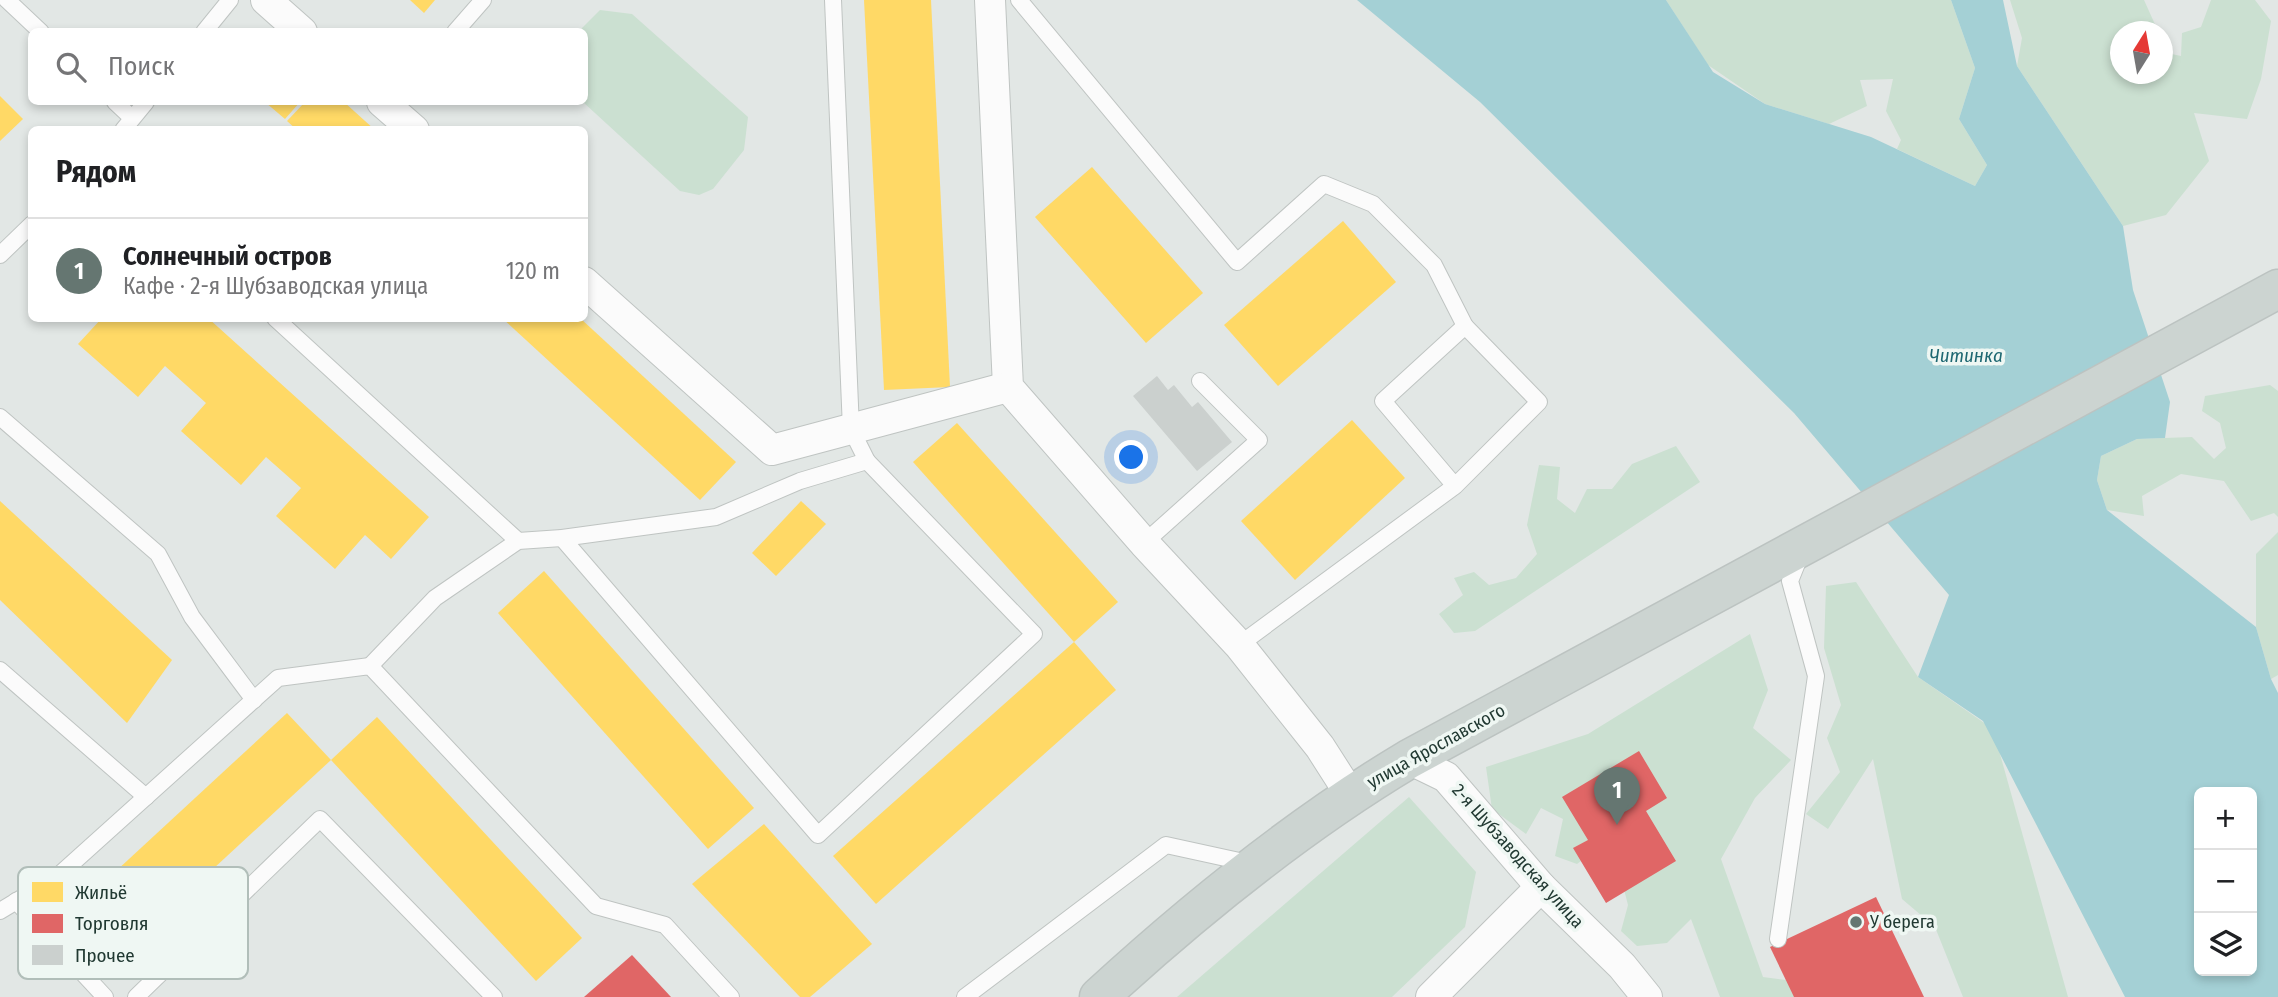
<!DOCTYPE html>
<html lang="ru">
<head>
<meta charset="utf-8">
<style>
  :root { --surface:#fff; --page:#f6f6f6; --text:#202124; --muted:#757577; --line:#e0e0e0; --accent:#657671 }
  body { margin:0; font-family:"Fira Sans Condensed",sans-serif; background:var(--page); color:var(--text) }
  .controls { position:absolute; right:21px; bottom:21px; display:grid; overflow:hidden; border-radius:10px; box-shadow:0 4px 10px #0003 }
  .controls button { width:63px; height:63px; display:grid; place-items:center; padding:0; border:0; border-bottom:2px solid var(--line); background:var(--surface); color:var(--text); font:35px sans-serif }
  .compass { position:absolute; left:2110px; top:21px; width:63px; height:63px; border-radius:50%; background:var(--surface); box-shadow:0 4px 10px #0003; rotate:11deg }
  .you { position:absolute; left:1132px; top:458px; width:24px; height:24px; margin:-18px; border:5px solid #fff; border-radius:50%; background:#1a73e8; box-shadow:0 0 0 10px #1a73e833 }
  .badge { display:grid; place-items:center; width:46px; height:46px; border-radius:50%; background:var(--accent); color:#fff; font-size:23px; font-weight:700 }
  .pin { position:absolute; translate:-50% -58px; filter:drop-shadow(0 2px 4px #0008) }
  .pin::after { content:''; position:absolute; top:37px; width:24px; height:21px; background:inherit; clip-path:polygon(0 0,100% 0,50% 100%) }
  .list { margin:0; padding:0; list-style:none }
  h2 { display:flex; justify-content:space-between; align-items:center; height:91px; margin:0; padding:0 28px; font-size:30px }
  h2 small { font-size:23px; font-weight:400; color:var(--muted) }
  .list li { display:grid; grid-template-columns:46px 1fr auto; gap:21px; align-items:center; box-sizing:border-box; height:105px; padding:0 28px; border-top:2px solid var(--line) }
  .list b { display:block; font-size:26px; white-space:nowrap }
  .list p { margin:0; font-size:23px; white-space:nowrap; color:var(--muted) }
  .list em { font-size:23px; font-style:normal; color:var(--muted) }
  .icon { flex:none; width:38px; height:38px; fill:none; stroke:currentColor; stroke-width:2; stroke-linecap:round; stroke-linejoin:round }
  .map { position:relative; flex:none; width:2278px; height:997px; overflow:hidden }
  .search { position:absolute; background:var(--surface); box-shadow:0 4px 10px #0003; left:28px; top:28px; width:560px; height:77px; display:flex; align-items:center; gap:18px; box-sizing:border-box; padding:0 24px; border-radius:10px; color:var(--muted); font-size:26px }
  .panel { position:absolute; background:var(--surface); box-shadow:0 4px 10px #0003; left:28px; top:126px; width:560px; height:196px; border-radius:10px }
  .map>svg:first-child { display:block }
</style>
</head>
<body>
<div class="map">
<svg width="2278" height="997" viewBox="0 0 2278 997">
  <rect width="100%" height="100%" fill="#e2e7e5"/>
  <g fill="#cbe0d1">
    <path d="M 1666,0 L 1951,0 L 1975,68 L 1959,119 L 1987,165 L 1975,186 L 1897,149 L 1901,140 L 1886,111 L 1893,79 L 1860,80 L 1867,106 L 1829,124 L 1765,104 L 1708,65 Z"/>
    <path d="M 2010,0 L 2144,0 L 2158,31 L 2120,32 L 2120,74 L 2162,74 L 2163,42 L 2167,53 L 2181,56 L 2182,33 L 2201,27 L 2211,0 L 2255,0 L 2271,21 L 2261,79 L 2247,119 L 2194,113 L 2209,161 L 2166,215 L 2123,226 L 2017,66 L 2022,38 Z"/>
    <path d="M 600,10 L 632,14 L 748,117 L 744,150 L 713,189 L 699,195 L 680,191 L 583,102 L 584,32 L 579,31 Z"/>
    <path d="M 2270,385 L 2278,391 L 2278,517 L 2274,513 L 2251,521 L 2224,481 L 2181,474 L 2142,496 L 2144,516 L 2107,510 L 2097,480 L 2101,456 L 2137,439 L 2192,437 L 2214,459 L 2226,448 L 2220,423 L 2202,411 L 2205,396 Z"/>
    <path d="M 1676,446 L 1700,482 L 1475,631 L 1454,633 L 1439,614 L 1463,595 L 1454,578 L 1474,572 L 1489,585 L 1516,578 L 1537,554 L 1527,525 L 1539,465 L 1560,467 L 1557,499 L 1575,513 L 1587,489 L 1612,489 L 1632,464 Z"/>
    <path d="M 2278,532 L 2278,675 L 2271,679 L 2256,627 L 2256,554 Z"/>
    <path d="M 1856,582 L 1918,677 L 1993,729 L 2068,997 L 1963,997 L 1935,927 L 1902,899 L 1873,759 L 1828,829 L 1806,814 L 1840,772 L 1827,738 L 1841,705 L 1824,648 L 1826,586 Z"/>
    <path d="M 1750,634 L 1768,690 L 1753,728 L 1791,760 L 1755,798 L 1721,859 L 1763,977 L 1801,982 L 1808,997 L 1720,997 L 1691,919 L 1667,943 L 1637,946 L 1621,931 L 1628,905 L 1619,870 L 1597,849 L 1577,864 L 1555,856 L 1563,819 L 1541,808 L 1526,834 L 1492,809 L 1486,767 L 1588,734 Z"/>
    <path d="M 1409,797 L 1476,872 L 1465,927 L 1392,997 L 1177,997 Z"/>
  </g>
  <path fill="#a4d0d5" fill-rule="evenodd" d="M 1357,0 L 1666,0 L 1713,72 L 1765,104 L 1871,137 L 1975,186 L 1987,165 L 1959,119 L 1975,68 L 1951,0 L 2003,0 L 2017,66 L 2123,226 L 2133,290 L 2170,402 L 2165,438 L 2137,439 L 2101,456 L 2097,480 L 2107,510 L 2256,627 L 2271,679 L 2278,693 L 2278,997 L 2125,997 L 1983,721 L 1918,677 L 1949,595 L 1794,413 L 1480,102 ZM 2199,792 L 2252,792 L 2252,971 L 2199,971 Z"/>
  <g fill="#ffd966">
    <path d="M 410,0 L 435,0 L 424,13 Z"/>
    <path d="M 864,0 L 931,0 L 950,387 L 884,390 Z"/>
    <path d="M 0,96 L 23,119 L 0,141 Z"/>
    <path d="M 265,102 L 300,102 L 285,119 Z"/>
    <path d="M 305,102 L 344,102 L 375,130 L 297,130 L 287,121 Z"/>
    <path d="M 1092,167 L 1203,293 L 1146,343 L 1035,217 Z"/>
    <path d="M 1343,221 L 1396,282 L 1278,386 L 1224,325 Z"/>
    <path d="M 102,318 L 208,318 L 429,517 L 391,559 L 365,535 L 335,569 L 276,516 L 301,488 L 266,457 L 241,485 L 181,431 L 206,403 L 165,366 L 138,397 L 78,344 Z"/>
    <path d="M 502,318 L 580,318 L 736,462 L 700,500 Z"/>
    <path d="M 1352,420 L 1405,478 L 1295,580 L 1241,521 Z"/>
    <path d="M 957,423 L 1118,602 L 1074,642 L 913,462 Z"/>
    <path d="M 0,501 L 172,660 L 127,723 L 0,600 Z"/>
    <path d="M 801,501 L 826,524 L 776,576 L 752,553 Z"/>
    <path d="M 544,571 L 754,808 L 708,849 L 498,613 Z"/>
    <path d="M 1074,642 L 1116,690 L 876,904 L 833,856 Z"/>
    <path d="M 287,713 L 331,760 L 120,955 L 76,908 Z"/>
    <path d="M 377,717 L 582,938 L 536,981 L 331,760 Z"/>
    <path d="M 764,824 L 872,944 L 810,997 L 800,997 L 692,884 Z"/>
  </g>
  <g fill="#e06666">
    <path d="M 1639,751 L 1667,798 L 1646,811 L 1676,861 L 1606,903 L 1573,848 L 1588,840 L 1562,797 Z"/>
    <path d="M 1876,897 L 1924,997 L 1794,997 L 1770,947 Z"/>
    <path d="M 632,955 L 671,997 L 584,997 Z"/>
  </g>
  <path fill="#cbd0ce" d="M 1157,376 L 1168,390 L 1174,385 L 1192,407 L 1198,402 L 1232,442 L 1197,471 L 1133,396 Z"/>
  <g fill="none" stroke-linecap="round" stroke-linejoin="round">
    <g stroke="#bfc4c2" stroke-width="18">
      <g id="service">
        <path d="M 7,0 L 41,32"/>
        <path d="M 1019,0 L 1237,262 L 1324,184 L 1373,204 L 1434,265 L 1465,326"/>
        <path d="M 204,32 L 230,0"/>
        <path d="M 455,32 L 483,0"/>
        <path d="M 115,102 L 132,118"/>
        <path d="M 123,130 L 146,102"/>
        <path d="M 0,255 L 32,224"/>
        <path d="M 275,318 L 518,541"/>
        <path d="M 0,417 L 158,554 L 192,617 L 254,700"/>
        <path d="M 562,538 L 818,835 L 1034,634 L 867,461"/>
        <path d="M 1144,543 L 1259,440 L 1200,381"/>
        <path d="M 1239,645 L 1455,486 L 1383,401 L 1465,326 L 1539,402 L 1455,486"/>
        <path d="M 370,666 L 435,598 L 518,541 L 562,538 L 716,517 L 800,481 L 867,461 L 851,429 L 833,0"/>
        <path d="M 0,670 L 146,797"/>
        <path d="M 16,901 L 105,997"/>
        <path d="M 0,911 L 58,876 L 278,678 L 370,666 L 596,906 L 665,925 L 731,997"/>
        <path d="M 1778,939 L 1816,676 L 1790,581 L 1800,556"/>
        <path d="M 136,997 L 320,819 L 494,997"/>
        <path d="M 965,997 L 1166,845 L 1253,864"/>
      </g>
    </g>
    <g stroke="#bfc4c2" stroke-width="32">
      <g id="minor">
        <path d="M 266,0 L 302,32"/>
        <path d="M 990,0 L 1008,387 L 1144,543 L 1239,645 L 1320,747 L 1350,794"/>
        <path d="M 382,102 L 414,130"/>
        <path d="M 584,282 L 772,450 L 1008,387"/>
        <path d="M 1409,759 L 1446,777 L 1541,887 L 1622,966 L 1647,997"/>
        <path d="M 1431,997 L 1541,887"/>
      </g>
    </g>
    <g stroke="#bcc3c1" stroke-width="41">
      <path id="primary" d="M 1099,997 C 1195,909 1297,826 1409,759 L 2278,289"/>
    </g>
    <use href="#service" stroke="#fbfbfb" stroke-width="16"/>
    <use href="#minor" stroke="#fbfbfb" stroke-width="30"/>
    <use href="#primary" stroke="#ccd4d1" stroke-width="38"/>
  </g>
  <circle fill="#657671" stroke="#eff7f3" stroke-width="2.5" cx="1856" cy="922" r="7"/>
  <g text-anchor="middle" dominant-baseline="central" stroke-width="7" stroke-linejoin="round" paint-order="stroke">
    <g font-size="18" fill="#213932" stroke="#eff7f3">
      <text transform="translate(1436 746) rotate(-29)">улица Ярославского</text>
      <text transform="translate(1518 856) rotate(48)">2-я Шубзаводская улица</text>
    </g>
    <g font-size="18" fill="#213932" stroke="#eff7f3" text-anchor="start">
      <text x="1870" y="922">У берега</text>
    </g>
    <g font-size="19" font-style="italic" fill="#1e6872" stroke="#eff7f3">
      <text x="1966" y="355">Читинка</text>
    </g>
  </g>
  <rect x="18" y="867" width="230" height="112" rx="10" fill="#eff7f3" stroke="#b1beb9" stroke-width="2"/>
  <rect x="32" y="882" width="31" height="20" fill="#ffd966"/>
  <rect x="32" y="914" width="31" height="19" fill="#e06666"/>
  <rect x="32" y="945" width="31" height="20" fill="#cbd0ce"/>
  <g font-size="19" fill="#213932">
    <text x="75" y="899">Жильё</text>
    <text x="75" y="930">Торговля</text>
    <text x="75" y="962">Прочее</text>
  </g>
</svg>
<div class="controls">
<button>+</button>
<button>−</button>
<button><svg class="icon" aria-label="layers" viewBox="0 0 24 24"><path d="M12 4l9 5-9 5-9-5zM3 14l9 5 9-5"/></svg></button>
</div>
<svg class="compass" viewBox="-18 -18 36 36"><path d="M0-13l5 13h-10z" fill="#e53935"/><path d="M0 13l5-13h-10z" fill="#757577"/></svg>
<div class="you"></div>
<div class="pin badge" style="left:1617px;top:825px">1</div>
<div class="search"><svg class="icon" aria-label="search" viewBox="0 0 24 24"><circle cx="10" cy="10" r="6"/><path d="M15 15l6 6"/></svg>Поиск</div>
<section class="panel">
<h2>Рядом<small></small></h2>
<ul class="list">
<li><span class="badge">1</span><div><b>Солнечный остров</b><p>Кафе · 2-я Шубзаводская улица</p></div><em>120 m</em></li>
</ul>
</section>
</div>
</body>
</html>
